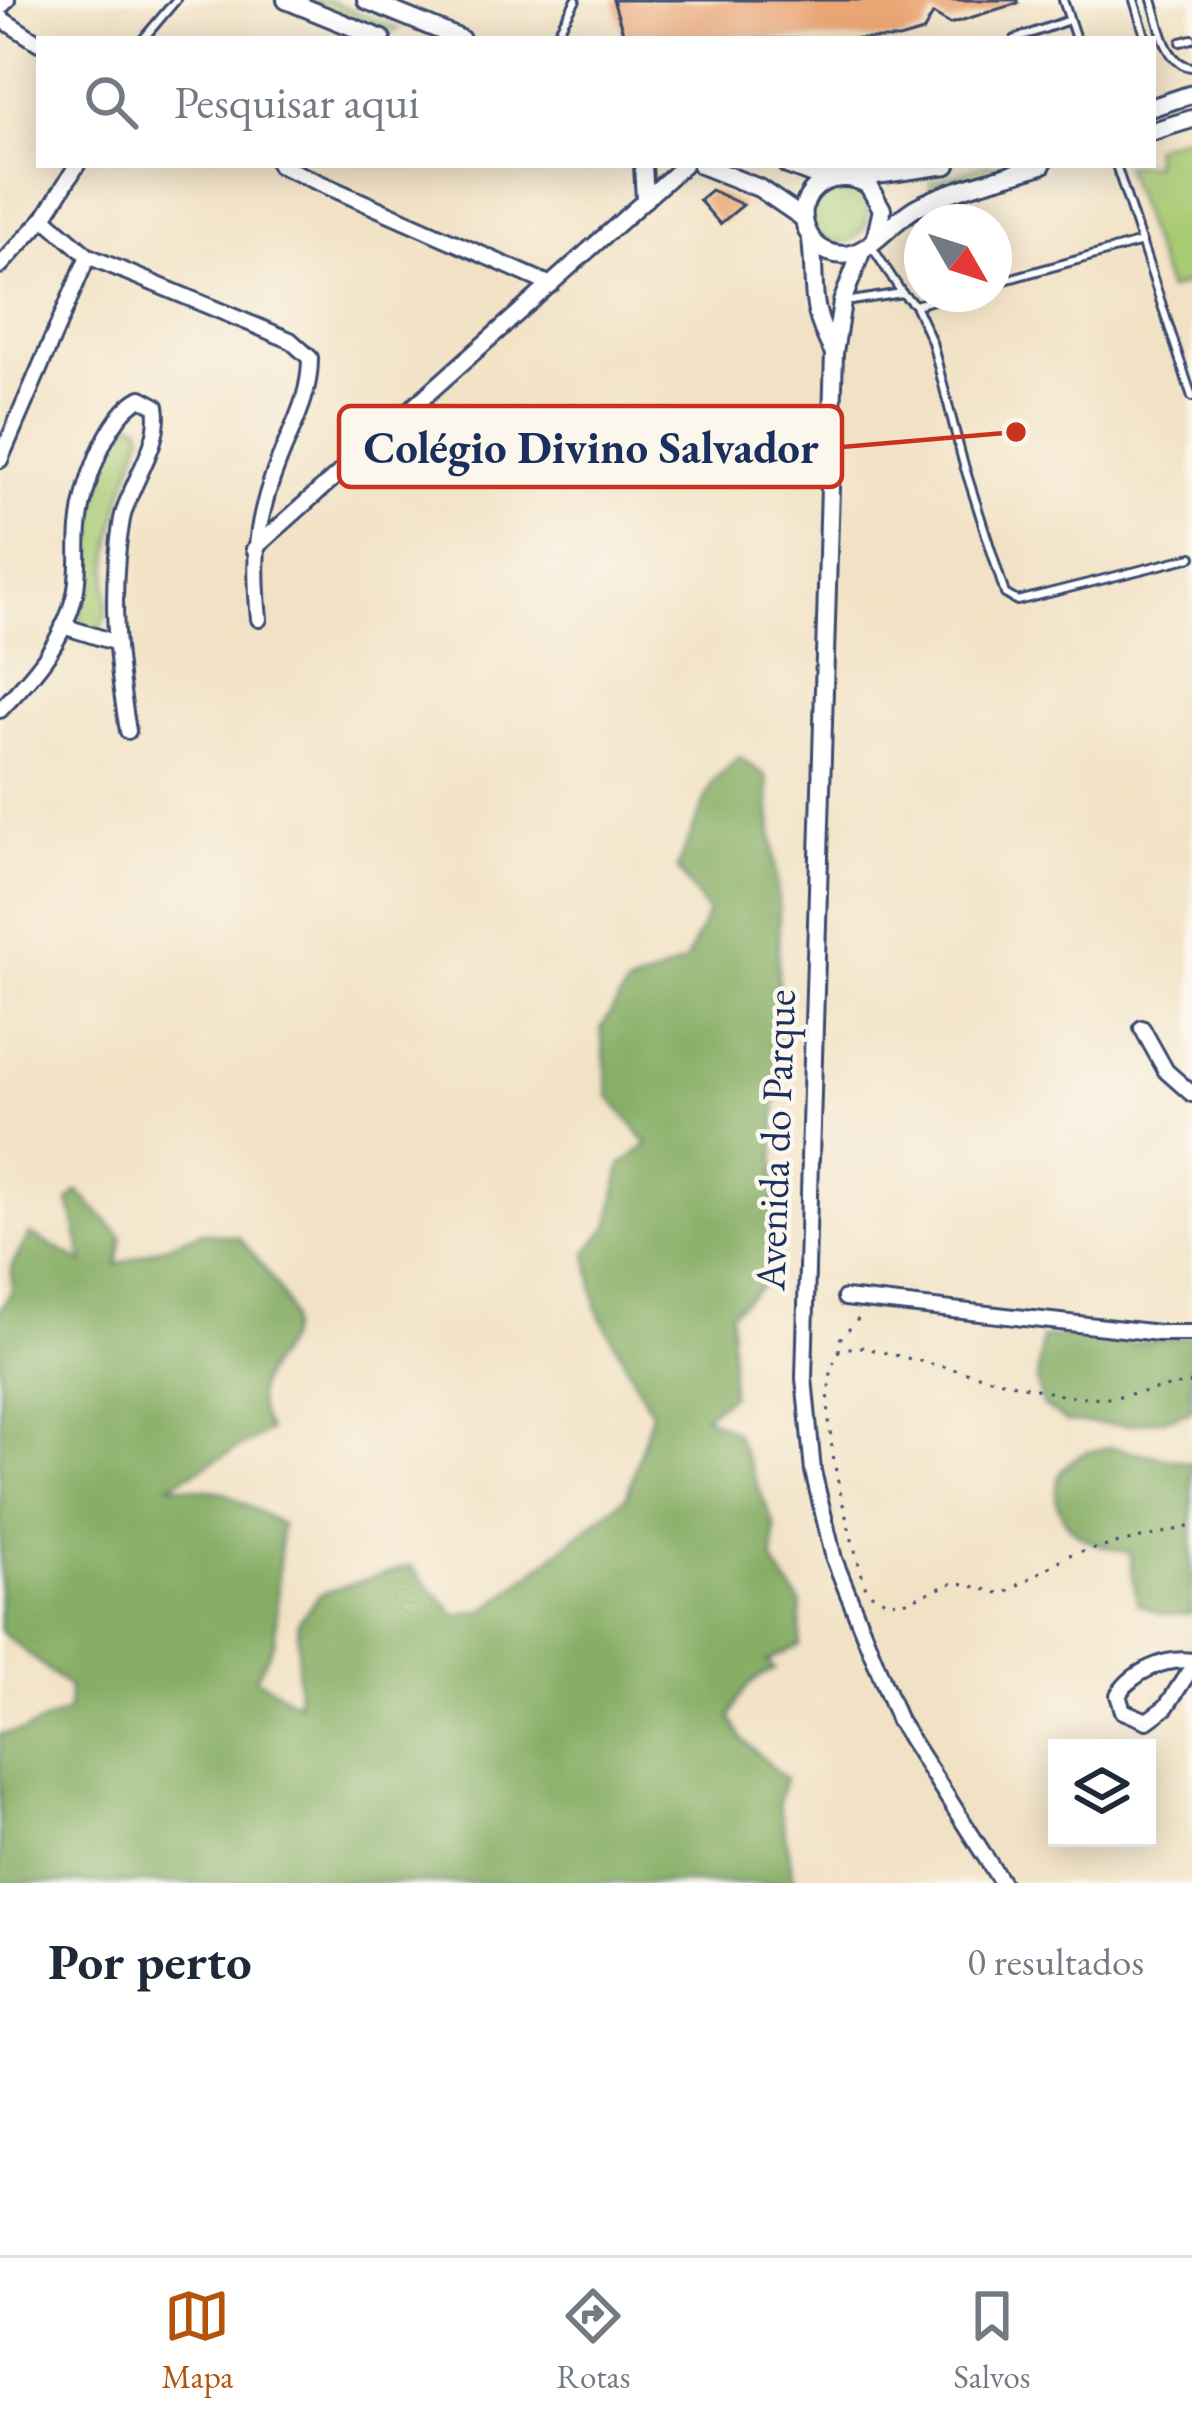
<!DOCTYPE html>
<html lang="pt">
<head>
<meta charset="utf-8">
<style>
  :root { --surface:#fff; --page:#f6f6f7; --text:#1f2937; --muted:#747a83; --line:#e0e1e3; --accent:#b45309 }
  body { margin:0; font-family:"EB Garamond",serif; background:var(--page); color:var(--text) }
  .controls { position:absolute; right:36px; bottom:36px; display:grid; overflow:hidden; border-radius:0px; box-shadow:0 6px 30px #0003 }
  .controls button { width:108px; height:108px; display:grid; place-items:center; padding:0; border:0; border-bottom:3px solid var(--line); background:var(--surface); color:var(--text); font:60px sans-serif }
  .compass { position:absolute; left:904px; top:204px; width:108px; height:108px; border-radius:50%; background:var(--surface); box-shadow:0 6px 30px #0003; rotate:129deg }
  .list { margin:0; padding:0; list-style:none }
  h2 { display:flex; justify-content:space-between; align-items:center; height:156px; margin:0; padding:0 48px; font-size:51px }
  h2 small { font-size:39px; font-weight:400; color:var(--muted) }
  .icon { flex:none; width:66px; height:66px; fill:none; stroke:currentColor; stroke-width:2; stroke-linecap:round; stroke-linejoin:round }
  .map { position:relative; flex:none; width:1192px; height:1883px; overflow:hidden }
  .search { position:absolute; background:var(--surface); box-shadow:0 6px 30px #0003; left:36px; right:36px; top:36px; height:132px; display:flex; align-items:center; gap:30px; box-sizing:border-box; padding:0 42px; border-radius:0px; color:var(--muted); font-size:45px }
  .sheet { height:372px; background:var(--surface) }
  nav { display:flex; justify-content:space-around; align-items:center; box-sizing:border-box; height:168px; border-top:3px solid var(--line); background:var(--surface); font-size:33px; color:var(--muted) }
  nav a { display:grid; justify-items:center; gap:6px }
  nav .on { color:var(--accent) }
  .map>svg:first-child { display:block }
</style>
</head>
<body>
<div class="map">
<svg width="1192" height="1883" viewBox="0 0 1192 1883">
  <rect width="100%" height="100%" fill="#fbf7ec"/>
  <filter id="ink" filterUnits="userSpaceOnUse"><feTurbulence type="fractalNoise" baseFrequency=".00833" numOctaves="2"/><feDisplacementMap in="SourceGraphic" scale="24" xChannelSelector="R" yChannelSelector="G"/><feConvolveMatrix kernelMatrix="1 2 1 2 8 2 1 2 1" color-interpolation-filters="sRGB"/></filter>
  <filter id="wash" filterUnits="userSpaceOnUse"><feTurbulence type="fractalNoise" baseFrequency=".004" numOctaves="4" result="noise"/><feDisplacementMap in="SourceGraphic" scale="48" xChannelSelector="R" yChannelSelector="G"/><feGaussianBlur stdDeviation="2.7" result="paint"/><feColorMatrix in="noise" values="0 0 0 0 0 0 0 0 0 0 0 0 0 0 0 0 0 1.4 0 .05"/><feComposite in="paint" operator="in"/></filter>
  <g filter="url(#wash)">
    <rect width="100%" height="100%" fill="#f2e2c5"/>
    <g fill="#a8ca73" stroke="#627c68" stroke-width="3">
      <path d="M 302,0 L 328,0 L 399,29 L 390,33 Z"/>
      <path d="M 1192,134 L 1192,282 L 1168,290 L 1124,165 L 1153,165 L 1153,146 Z"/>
      <path d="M 986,165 L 1019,165 L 930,190 L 931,182 Z"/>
      <circle cx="839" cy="213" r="29"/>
      <path d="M 132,421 L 140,425 L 143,433 C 126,481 109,531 107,583 C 107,600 110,614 99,628 L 89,629 L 80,622 C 83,581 99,445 132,421 Z"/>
    </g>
    <g fill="#86ae65" stroke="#506e62" stroke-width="3">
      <path d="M 739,757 L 767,777 L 779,908 L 773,1246 L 763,1285 L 731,1312 L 731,1395 L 704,1416 L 735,1432 L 775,1527 L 773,1562 L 801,1604 L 800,1645 L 767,1662 L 775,1669 C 750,1679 739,1693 731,1718 L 742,1739 L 785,1779 L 778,1802 L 795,1883 L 0,1883 L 0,1734 L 22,1732 L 68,1711 L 69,1687 L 0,1631 L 0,1310 L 12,1291 L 12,1266 L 30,1234 L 84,1263 L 69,1201 L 78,1191 L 122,1237 L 117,1265 L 201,1232 L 238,1237 C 253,1253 281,1287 288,1308 C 304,1358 231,1367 269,1431 L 170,1485 L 223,1492 L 281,1524 L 275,1640 L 256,1678 L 298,1704 L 298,1622 L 320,1594 L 410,1566 L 456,1615 L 485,1611 L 627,1496 L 652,1413 L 597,1309 L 587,1253 L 610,1224 L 621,1165 L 648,1144 L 609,1096 L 601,1028 L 627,987 L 685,962 L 708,913 L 677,868 L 713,782 Z"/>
      <path d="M 1076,1335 L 1133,1344 L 1192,1336 L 1192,1410 L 1174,1417 L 1124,1425 L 1067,1422 L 1042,1405 L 1037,1381 L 1042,1338 Z"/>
      <path d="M 1110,1447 L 1192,1463 L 1192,1614 L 1162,1614 L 1137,1603 L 1130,1553 C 1115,1549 1098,1546 1084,1538 C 1060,1525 1045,1488 1066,1466 C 1078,1453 1094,1450 1110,1447 Z"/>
    </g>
    <g id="blocks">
      <g fill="#eba675">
        <path d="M 613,0 L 1018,0 L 1018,3 L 950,24 L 933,14 L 923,32 L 899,39 L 625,39 Z"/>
        <path d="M 711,190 L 743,205 L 720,224 L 699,200 Z"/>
      </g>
    </g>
  </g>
  <g filter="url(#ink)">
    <use href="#blocks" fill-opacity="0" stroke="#3b4a6d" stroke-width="3"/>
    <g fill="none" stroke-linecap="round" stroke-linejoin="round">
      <g stroke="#3b4a6d" stroke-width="12">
        <g id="service">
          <path d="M 1063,0 L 1076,39"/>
          <path d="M 1134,0 L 1146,39"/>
          <path d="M 1152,0 C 1160,23 1164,64 1192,67"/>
          <path d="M 143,39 L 176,0"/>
          <path d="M 554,39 L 576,0"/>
          <path d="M 1015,39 L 1069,20"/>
          <path d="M 1181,42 L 1192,39"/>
          <path d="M 1116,165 L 1192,397"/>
          <path d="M 872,247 L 902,293 L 915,305 L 932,342 L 963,462 L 1005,594 L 1017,601 L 1192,557"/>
          <path d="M 994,283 L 1142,242"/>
          <path d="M 845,302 L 902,293"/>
          <path d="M 915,305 L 955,294"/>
        </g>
      </g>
      <g stroke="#3b4a6d" stroke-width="20">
        <g id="minor">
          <path d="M 0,8 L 7,0"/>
          <path d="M 0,18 L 39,43"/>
          <path d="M 279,165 L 551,285"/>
          <path d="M 44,218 L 88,256 L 290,340 L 310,358 C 310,399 292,426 278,463 C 255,521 253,559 259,619"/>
          <path d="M 0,266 L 44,218 L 77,165"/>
          <path d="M 0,460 L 88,256"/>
          <path d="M 254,549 L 684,165"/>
          <path d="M 63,626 L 114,642"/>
          <path d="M 0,710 C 33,676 64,642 75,594 C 80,573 77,549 79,528 C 82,489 106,416 141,398 L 156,406 C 163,444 130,482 122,519 C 109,593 116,659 128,731"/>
          <path d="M 1142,1028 L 1166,1071 L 1192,1094"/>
          <path d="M 810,1159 L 804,1378 L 813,1471 L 834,1559 L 899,1721 L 1002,1883"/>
          <path d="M 845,1298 L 1159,1333 L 1192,1333"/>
          <path d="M 1192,1661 C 1165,1657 1132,1672 1118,1695 L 1123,1711 L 1147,1721 L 1166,1707 L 1192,1667"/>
        </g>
      </g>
      <g stroke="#3b4a6d" stroke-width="22">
        <g id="tertiary">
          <path d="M 286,0 L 382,39"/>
          <path d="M 366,0 L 461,39"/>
          <path d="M 1153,107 L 1192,94"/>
          <path d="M 1153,131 L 1192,119"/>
          <path d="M 643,165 L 645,199"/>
          <path d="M 701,165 L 759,188 L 803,218"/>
          <path d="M 787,165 L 826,180"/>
          <path d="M 855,178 L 947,165"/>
          <path d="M 876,236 L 882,209 L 868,185 C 829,163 786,197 811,238 C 819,251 836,257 851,254 C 873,249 896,217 919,206 C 957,187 1002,178 1042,165"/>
          <path d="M 811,239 C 817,291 807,303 834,353"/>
          <path d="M 810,1159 L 834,353 L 842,302 L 862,250"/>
        </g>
      </g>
      <g stroke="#3b4a6d" stroke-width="3" stroke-dasharray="3 9" stroke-linecap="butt">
        <path d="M 839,1351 L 840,1339 L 861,1316"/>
        <path d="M 1192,1383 L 1108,1398 L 1065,1396 L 857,1346 L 839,1351 C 809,1402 851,1537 867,1592 L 886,1601 L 904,1602 L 956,1582 L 1003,1594 L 1069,1555 L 1192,1526"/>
      </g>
      <use href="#service" stroke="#fff" stroke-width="6"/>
      <use href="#minor" stroke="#fff" stroke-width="14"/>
      <use href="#tertiary" stroke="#fff" stroke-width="16"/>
    </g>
  </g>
  <g text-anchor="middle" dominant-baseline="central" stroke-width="9" stroke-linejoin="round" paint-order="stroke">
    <g font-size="42" fill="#1b2f5e" stroke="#fbf7ec">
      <text transform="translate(775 1140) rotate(-88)">Avenida do Parque</text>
    </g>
  </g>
  <path fill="none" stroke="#c8321e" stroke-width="4.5" d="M1016 432L842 447"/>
  <circle fill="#c8321e" stroke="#fbf7ec" stroke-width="4.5" cx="1016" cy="432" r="12"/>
  <rect fill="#fbf7ec" stroke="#c8321e" stroke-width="4.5" x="339" y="406" width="503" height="81" rx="12"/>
  <g font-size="45" text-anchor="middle" font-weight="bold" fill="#1b2f5e">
    <text x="591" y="463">Colégio Divino Salvador</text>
  </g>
</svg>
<div class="controls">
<button><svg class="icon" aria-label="layers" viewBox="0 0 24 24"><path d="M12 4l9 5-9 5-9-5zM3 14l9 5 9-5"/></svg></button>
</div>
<svg class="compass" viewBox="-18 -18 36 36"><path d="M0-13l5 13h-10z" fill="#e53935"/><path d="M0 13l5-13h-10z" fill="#747a83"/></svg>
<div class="search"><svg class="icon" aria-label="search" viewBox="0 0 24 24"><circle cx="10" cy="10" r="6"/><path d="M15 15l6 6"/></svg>Pesquisar aqui</div>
</div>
<section class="sheet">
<h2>Por perto<small>0 resultados</small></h2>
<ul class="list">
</ul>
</section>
<nav>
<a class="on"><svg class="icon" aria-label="map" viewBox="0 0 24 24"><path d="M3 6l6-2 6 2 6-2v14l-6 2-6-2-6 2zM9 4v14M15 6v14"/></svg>Mapa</a>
<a><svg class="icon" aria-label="directions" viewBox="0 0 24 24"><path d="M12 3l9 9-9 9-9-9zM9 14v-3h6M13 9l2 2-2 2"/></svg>Rotas</a>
<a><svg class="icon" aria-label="saved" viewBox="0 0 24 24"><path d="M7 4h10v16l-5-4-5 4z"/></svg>Salvos</a>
</nav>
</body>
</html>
